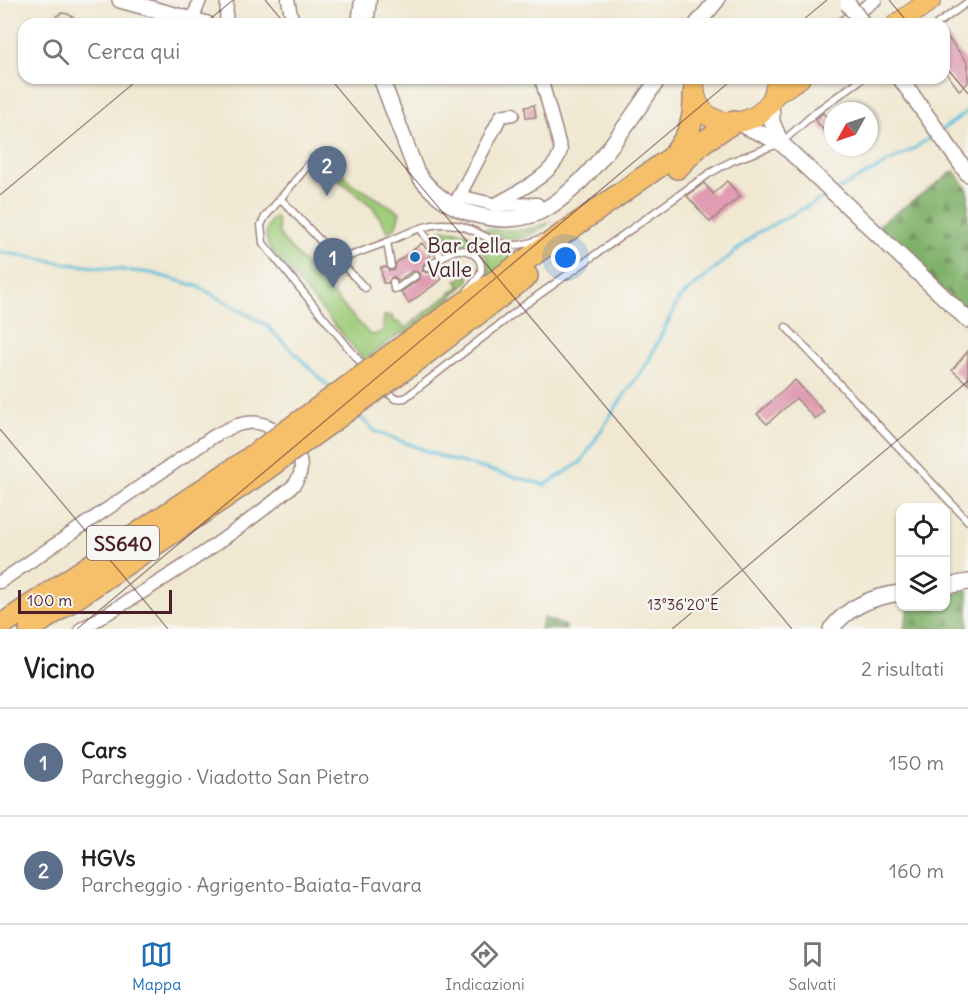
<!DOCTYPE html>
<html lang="it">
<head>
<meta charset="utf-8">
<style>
  :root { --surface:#fff; --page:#f2f2f2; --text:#222; --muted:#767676; --line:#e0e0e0; --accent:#1f6fb2 }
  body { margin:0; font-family:Delius,sans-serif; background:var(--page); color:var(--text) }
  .controls { position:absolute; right:18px; bottom:18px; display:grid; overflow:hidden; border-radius:12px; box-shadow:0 2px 4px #0004 }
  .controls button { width:54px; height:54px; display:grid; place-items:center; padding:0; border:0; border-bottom:2px solid var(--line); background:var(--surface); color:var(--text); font:30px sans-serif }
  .compass { position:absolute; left:824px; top:102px; width:54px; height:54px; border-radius:50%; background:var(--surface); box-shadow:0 2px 4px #0004; rotate:230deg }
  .scale { position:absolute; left:18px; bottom:15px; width:154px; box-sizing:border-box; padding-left:6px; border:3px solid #4a1f2b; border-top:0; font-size:16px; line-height:21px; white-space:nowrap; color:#4a1f2b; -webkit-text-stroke:4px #f6f6f2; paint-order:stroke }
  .you { position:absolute; left:566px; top:258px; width:21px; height:21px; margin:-15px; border:4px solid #fff; border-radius:50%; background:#1a73e8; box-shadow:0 0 0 9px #1a73e833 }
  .badge { display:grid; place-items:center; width:39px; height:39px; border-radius:50%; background:var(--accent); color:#fff; font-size:20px; font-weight:700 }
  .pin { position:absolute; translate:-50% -50px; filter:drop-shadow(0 2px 3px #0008) }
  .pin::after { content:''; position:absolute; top:32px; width:21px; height:18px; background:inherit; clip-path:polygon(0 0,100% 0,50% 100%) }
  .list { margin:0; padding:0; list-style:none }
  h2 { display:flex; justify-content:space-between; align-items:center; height:78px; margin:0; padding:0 24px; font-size:26px }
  h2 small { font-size:20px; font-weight:400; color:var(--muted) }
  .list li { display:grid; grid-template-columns:39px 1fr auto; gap:18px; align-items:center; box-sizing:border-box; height:108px; padding:0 24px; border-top:2px solid var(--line) }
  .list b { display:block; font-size:22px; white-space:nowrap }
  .list p { margin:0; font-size:20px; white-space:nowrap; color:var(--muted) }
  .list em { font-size:20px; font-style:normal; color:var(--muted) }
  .icon { flex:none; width:33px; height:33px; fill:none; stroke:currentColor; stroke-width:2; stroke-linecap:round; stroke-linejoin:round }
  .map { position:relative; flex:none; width:968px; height:629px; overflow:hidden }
  .search { position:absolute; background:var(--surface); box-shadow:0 2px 4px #0004; left:18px; right:18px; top:18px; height:66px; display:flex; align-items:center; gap:15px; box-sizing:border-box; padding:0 21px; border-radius:18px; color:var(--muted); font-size:22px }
  .sheet { height:294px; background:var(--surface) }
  nav { display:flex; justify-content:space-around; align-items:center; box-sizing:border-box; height:84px; border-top:2px solid var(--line); background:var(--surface); font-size:16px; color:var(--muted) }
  nav a { display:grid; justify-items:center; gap:3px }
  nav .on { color:var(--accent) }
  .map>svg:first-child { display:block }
</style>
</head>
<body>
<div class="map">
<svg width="968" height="629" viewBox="0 0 968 629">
  <defs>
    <pattern id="forest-firs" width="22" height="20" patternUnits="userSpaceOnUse" patternTransform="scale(1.5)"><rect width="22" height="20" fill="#7fb069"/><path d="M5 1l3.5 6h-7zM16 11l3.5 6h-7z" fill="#6a8f57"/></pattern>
  </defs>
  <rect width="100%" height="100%" fill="#f6f6f2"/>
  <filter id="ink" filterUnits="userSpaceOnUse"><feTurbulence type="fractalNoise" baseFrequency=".0167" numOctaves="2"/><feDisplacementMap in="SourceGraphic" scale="12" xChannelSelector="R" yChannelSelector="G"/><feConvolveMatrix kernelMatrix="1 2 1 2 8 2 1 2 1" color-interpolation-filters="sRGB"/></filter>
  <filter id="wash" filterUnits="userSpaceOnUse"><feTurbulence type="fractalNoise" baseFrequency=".008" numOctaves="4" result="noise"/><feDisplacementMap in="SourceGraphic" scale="24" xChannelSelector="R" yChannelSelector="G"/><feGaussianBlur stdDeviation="1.35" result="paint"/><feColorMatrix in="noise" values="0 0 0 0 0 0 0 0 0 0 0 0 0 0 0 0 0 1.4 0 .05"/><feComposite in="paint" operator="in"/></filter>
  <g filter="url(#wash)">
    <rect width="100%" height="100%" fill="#f0e8d1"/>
    <g fill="#9fcc79" stroke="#747652" stroke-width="1.5">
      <path d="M 306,150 L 323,151 L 334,161 L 329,165 L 338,177 L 343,173 L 351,183 L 400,212 L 395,229 L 388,231 L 373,207 L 308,156 Z"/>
      <path d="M 274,217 L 277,218 L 279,234 L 285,242 L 370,335 L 377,334 L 383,330 L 384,316 L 392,316 L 393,321 L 400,323 L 405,328 L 460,286 L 456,281 L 466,275 L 469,275 L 469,280 L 445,303 L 403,335 L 401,333 L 364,360 L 269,247 C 264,236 265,226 274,217 Z"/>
      <path d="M 552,221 C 522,244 512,243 478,228 C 504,231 528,234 552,221 Z"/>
      <path d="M 441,229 L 463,232 L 498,251 L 520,252 L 485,279 L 489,263 C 482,243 468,243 450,244 L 447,242 Z"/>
    </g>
    <g fill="url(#forest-firs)" stroke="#64684a" stroke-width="1.5">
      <path d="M 954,171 L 968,190 L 968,313 L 876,227 Z"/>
      <path d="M 968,590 L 968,629 L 904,629 L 909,607 L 946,606 L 946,594 Z"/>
      <path d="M 544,618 L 566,626 L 566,629 L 540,629 Z"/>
    </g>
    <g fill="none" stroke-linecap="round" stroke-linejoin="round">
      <g stroke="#5dbedb" stroke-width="3">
        <path d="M 943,129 L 968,111"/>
        <path d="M 837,190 L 915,148 L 935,134"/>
        <path d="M 0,252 L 68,264 L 151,273 L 197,286 L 266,325 L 331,389"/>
        <path d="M 357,414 L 375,431 L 445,458 L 545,485 L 581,462 L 616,407 L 648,362 L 679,299 L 757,233 L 828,195"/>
      </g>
    </g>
    <g id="blocks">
      <g fill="#df9cb2">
        <path d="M 62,13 L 68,14 L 83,24 L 63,24 L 56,16 Z"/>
        <path d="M 944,33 L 968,63 L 968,83 L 959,90 L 944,70 Z"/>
        <path d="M 534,105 L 536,117 L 526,118 L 525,107 Z"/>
        <path d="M 823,113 L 833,125 L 833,141 L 815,120 Z"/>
        <path d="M 727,181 L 740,196 L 710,222 L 687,196 L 704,183 L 713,194 Z"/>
        <path d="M 422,243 L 431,255 L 427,258 L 429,260 L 423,265 L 422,271 L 428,273 L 435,269 L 442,279 L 409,303 L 401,292 L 418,280 L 420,276 L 419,273 L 412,271 L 398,281 L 395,277 L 392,277 L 388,283 L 383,283 L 381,267 L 386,267 L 389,271 L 394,270 L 396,263 Z"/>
        <path d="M 968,351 L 968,384 L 952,370 Z"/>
        <path d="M 795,380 L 824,412 L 815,419 L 796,398 L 767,424 L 757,414 Z"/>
      </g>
    </g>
  </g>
  <g filter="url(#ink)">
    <use href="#blocks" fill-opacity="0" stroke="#9d847e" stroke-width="1.5"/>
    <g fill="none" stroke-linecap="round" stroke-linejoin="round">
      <g stroke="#9d847e" stroke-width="9">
        <g id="service">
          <path d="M 937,24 L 968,2"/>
          <path d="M 310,163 L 265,217 L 261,225 L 263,243 L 365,368"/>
          <path d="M 280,198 L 365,288"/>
          <path d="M 421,230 L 442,258"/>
          <path d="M 339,260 L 387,242"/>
          <path d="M 391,266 L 387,242 C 404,235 426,223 445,224 C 484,224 495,260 542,238"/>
          <path d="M 427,268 C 434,263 442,256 451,252 C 463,246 483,254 481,271 C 479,278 473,284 468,290"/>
          <path d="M 393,282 L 394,289 L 398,288 L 415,276"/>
          <path d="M 786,327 L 968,521"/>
          <path d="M 383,389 L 395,399 L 405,398 L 526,304 L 710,173 L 732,161 L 781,143 L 817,111 L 863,78"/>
        </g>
      </g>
      <g stroke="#9d847e" stroke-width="15">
        <g id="minor">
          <path d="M 288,0 L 293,24"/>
          <path d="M 192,20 L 200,0"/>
          <path d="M 226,24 L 227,0"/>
          <path d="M 358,24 L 361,0"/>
          <path d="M 367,24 L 370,0"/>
          <path d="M 842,24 L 875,0"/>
          <path d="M 459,196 L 497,205 L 537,204 L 540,211"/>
          <path d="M 494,205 C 515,193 555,175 561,150 L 541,78"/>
          <path d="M 454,206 L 501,116 L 513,114"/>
          <path d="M 0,582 L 214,436 C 227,429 243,420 258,423 C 277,426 301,448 301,468 C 301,474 298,479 294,485 C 228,540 155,586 81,629"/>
        </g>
      </g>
      <g stroke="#9d847e" stroke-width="18">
        <g id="tertiary">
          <path d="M 120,0 L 207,24"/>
          <path d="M 697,24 L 717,0"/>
          <path d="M 381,78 L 416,171 C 428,191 451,208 473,214 C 494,220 517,221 537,213 C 584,194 630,119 659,78"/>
          <path d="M 900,78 L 968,174"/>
          <path d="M 771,100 L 772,122 L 781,143 L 968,320"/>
          <path d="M 736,122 L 781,143"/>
          <path d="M 946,586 L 968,582"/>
          <path d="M 831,629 C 849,606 872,597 900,593"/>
        </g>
      </g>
      <g stroke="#9d847e" stroke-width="22">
        <g id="primary">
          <path d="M 897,24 L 931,0"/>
          <path d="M 695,78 C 687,127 748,137 771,101 C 775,94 776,86 778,78"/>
          <path d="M 774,95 L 800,78"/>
        </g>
      </g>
      <g stroke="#9d847e" stroke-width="24">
        <g id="trunk">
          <path d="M 677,168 L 703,142 L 734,122"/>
          <path d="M 402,347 L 671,158 C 689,137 695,120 694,93"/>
          <path d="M 416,361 L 527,276"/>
          <path d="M 0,626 L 247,460"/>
          <path d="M 30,629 L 262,472"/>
        </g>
      </g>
      <use href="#service" stroke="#fff" stroke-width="6"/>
      <use href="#minor" stroke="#fff" stroke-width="12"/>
      <use href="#tertiary" stroke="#fff" stroke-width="15"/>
      <use href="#primary" stroke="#f6c06b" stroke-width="20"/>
      <use href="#trunk" stroke="#f6c06b" stroke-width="21"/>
      <g stroke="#9d847e" stroke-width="18" stroke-linecap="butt">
        <path id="tertiary-bridge" d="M 848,4 L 863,24"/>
      </g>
      <g stroke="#9d847e" stroke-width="24" stroke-linecap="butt">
        <g id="trunk-bridge">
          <path d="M 247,460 L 402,347"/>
          <path d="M 262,472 L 416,361"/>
        </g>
      </g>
      <use href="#tertiary-bridge" stroke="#fff" stroke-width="15"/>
      <use href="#trunk-bridge" stroke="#f6c06b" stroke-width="21"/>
    </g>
  </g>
  <path fill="none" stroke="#4a1f2b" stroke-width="1.5" stroke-opacity="0.45" d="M 265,0 L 285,24M 889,0 L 909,24M 204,24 L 233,0M 798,24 L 827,0M 944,65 L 968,94M 330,78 L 792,629M 0,195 L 140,78M 0,429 L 168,629M 77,629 L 734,78M 672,629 L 968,381"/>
  <circle fill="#1f6fb2" stroke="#f6f6f2" stroke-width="2" cx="415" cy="257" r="6"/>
  <g text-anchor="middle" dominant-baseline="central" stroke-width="5" stroke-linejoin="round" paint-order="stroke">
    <rect fill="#f6f6f2" stroke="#7e6067" stroke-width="1.5" x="87" y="526" width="72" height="34" rx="4.5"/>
    <g font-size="20" font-weight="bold" fill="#4a1f2b">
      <text x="123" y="543">SS640</text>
    </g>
    <g font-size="21" fill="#4a1f2b" stroke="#f6f6f2" text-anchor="start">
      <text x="427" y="245">Bar della<tspan x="427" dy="24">Valle</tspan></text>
    </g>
  </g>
  <g font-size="15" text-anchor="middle" fill="#4a1f2b" stroke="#f6f6f2" stroke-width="5" stroke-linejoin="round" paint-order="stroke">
    <text x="683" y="610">13°36'20"E</text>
  </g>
</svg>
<div class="controls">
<button><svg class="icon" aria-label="locate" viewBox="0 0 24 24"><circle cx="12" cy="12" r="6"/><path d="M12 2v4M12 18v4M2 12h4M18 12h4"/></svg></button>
<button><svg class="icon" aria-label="layers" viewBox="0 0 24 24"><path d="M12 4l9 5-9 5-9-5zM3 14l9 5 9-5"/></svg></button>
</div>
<svg class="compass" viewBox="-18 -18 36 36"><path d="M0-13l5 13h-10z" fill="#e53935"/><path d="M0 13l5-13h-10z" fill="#767676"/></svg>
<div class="scale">100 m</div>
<div class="you"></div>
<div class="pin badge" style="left:333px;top:288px;background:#5c6f8a">1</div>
<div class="pin badge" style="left:327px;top:196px;background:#5c6f8a">2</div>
<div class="search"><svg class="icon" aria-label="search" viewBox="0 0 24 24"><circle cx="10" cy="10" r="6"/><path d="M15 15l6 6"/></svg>Cerca qui</div>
</div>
<section class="sheet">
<h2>Vicino<small>2 risultati</small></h2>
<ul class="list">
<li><span class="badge" style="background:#5c6f8a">1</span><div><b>Cars</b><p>Parcheggio · Viadotto San Pietro</p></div><em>150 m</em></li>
<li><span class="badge" style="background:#5c6f8a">2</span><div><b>HGVs</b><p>Parcheggio · Agrigento-Baiata-Favara</p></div><em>160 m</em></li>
</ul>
</section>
<nav>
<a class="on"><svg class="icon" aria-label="map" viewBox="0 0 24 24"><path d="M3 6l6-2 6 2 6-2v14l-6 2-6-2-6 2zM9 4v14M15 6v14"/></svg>Mappa</a>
<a><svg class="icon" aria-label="directions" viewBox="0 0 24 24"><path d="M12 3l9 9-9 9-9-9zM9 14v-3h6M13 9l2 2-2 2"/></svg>Indicazioni</a>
<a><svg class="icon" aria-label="saved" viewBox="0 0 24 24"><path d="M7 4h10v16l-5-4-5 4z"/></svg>Salvati</a>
</nav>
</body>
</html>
